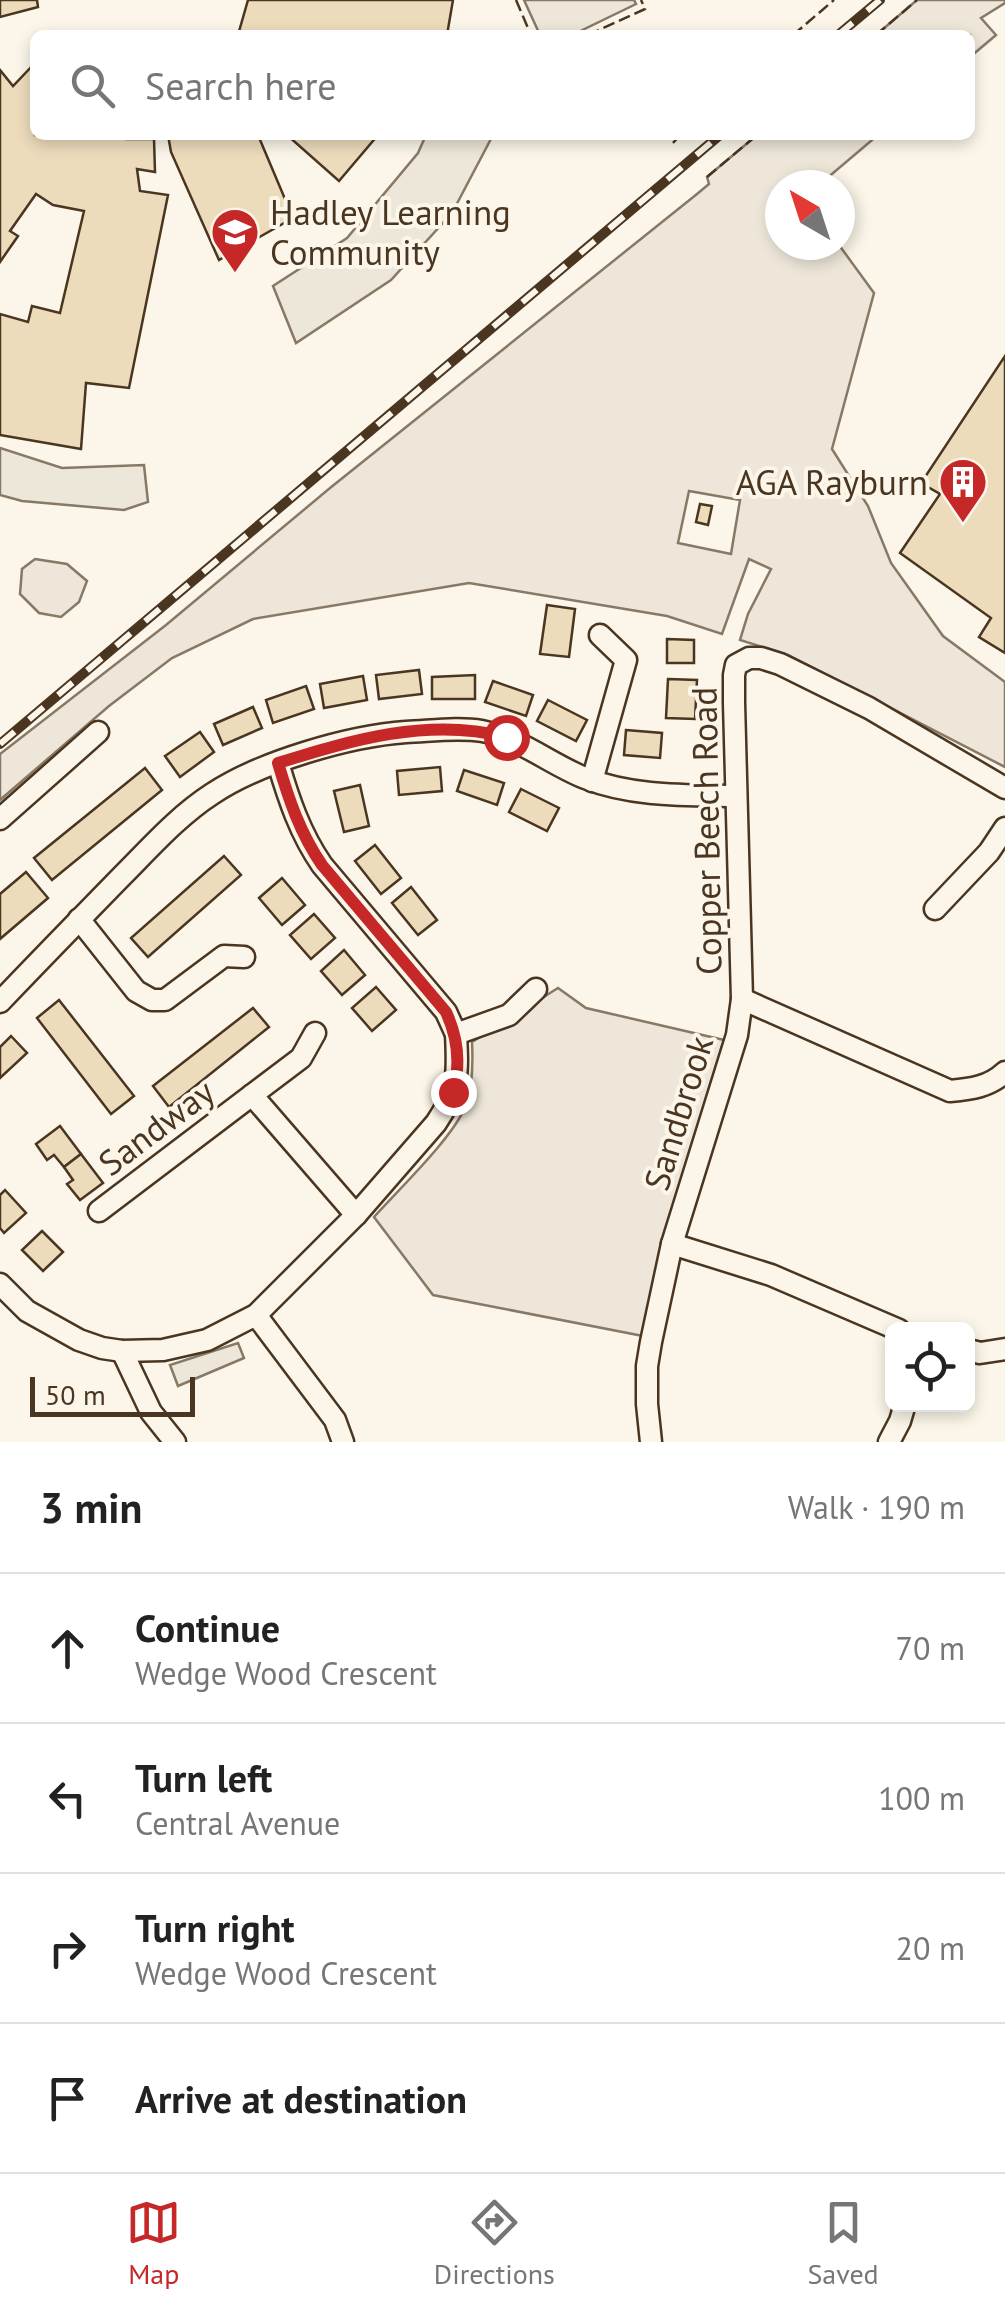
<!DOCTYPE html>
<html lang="en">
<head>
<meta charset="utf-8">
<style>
  :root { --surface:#fff; --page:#f6f6f6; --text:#222; --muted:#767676; --line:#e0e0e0; --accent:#c62828 }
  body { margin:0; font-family:"PT Sans",sans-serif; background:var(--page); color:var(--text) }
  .controls { position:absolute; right:30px; bottom:30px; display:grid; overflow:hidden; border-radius:15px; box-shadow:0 5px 15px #0003 }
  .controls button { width:90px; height:90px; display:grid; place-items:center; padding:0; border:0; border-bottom:2px solid var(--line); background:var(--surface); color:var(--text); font:50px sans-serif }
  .compass { position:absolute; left:765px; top:170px; width:90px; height:90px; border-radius:50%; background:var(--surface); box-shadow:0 5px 15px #0003; rotate:321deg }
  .scale { position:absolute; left:30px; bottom:25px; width:165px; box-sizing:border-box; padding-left:10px; border:5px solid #4a3520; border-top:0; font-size:28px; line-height:35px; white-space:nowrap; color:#4a3520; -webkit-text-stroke:8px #fbf6e9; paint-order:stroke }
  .stop { position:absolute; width:30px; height:30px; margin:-22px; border:8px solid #c62828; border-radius:50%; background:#fff }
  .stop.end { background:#c62828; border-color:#fff; box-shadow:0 2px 10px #0008 }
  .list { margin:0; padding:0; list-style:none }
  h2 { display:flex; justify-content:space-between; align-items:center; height:130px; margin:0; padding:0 40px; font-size:42px }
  h2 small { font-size:32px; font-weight:400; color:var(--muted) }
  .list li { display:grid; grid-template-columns:65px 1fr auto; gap:30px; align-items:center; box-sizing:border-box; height:150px; padding:0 40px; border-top:2px solid var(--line) }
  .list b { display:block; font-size:38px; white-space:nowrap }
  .list p { margin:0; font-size:32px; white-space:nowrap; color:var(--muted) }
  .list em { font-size:32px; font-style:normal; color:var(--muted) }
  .icon { flex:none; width:55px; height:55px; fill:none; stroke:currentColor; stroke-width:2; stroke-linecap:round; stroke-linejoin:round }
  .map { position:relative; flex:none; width:1005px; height:1442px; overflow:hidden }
  .search { position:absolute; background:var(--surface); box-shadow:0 5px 15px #0003; left:30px; right:30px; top:30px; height:110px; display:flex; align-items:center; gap:25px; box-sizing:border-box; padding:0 35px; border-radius:15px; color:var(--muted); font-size:38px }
  .sheet { height:730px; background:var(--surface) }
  nav { display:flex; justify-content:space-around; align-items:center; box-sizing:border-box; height:140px; border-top:2px solid var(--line); background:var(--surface); font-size:28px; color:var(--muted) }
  nav a { display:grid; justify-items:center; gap:5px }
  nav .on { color:var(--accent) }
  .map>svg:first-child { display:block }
</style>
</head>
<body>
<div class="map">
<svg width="1005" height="1442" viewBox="0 0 1005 1442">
  <rect width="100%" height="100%" fill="#fbf6e9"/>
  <g fill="#ede6d9" stroke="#887966" stroke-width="2.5" fill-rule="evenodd">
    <path d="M 524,0 L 634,0 L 636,4 L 572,35 L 540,35 Z"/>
    <path d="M 917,0 L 1005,0 L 1005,3 L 981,18 L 996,35 L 970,57 L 970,35 L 876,35 Z"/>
    <path d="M 757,135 L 878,135 L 819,185 L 780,185 L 780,245 L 839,245 L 874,293 L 832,449 L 868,506 L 891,563 L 943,636 L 1005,682 L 1005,767 L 788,655 L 740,640 L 748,614 L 771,569 L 749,559 L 722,634 L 667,616 L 469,583 L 253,619 L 172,658 L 109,706 L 0,800 L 0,754 L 166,625 L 330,488 L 697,194 L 709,184 L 707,177 ZM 689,491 L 740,500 L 731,554 L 678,543 Z"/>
    <path d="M 35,559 L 67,564 L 87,581 L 79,602 L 61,617 L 39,613 L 20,594 L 22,569 Z"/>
    <path d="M 558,988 L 586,1008 L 724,1040 L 678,1196 L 643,1336 L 433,1295 L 374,1217 C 398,1190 454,1137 466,1105 C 473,1086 473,1062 472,1042 Z"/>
  </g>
  <g fill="#ede7d9" stroke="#887966" stroke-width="2.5">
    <path d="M 426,135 L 493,135 L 452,213 L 391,280 L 296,343 L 273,286 L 347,238 L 418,153 Z"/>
    <path d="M 0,448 L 62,468 L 144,465 L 148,502 L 124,510 L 22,501 L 0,495 Z"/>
    <path d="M 238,1343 L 244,1358 L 178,1386 L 170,1365 Z"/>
  </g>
  <g fill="#ecdcbc" stroke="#4a3520" stroke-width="2.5">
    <path d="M 0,0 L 37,0 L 38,7 L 0,17 Z"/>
    <path d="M 248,0 L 453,0 L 447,35 L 238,35 Z"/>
    <path d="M 34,64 L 35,135 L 127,135 L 127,139 L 154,139 L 155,172 L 137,169 L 140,191 L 168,195 L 129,388 L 86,383 L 81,449 L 0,435 L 0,314 L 28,322 L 32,306 L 60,313 L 84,211 L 53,205 L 36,194 L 10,231 L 18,236 L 0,262 L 0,70 L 13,86 Z"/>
    <path d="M 168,135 L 258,135 L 293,218 L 219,260 L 171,152 Z"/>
    <path d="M 287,135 L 378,135 L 339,181 Z"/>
    <path d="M 1005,356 L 1005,653 L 979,637 L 991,618 L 900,553 L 940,494 L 921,483 Z"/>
    <path d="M 700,504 L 712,506 L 708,525 L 696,522 Z"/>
    <path d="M 547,605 L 575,609 L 569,657 L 540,654 Z"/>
    <path d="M 667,639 L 694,640 L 694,663 L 667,663 Z"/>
    <path d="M 419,670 L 422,694 L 379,699 L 376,675 Z"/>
    <path d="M 475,675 L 475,699 L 432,699 L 432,677 Z"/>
    <path d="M 363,676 L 367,700 L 324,708 L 320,684 Z"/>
    <path d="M 668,679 L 697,680 L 695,719 L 666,718 Z"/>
    <path d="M 493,681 L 533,695 L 526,716 L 485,702 Z"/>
    <path d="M 306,686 L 314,709 L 273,723 L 266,700 Z"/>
    <path d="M 548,700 L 587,720 L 576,741 L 537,721 Z"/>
    <path d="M 253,707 L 262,728 L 223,745 L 214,724 Z"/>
    <path d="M 626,730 L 662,733 L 660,758 L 624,755 Z"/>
    <path d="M 200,732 L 214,752 L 180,777 L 165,756 Z"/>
    <path d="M 440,767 L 442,791 L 399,795 L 397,771 Z"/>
    <path d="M 145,768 L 162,790 L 52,880 L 34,858 Z"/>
    <path d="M 464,770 L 504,783 L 497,805 L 457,791 Z"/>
    <path d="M 360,785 L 369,826 L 344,832 L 334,791 Z"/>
    <path d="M 521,789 L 559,808 L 547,831 L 509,812 Z"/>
    <path d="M 375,845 L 401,878 L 381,894 L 355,861 Z"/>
    <path d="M 224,856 L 241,875 L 148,957 L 131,938 Z"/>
    <path d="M 26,872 L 48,898 L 0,939 L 0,894 Z"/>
    <path d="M 282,878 L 305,905 L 282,925 L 259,898 Z"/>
    <path d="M 411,887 L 437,920 L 418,935 L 392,903 Z"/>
    <path d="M 314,914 L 335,938 L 311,959 L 290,935 Z"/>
    <path d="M 344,950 L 365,975 L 342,995 L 321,971 Z"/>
    <path d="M 376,987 L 396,1010 L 372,1031 L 352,1008 Z"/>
    <path d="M 59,1000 L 134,1096 L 111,1114 L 37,1018 Z"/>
    <path d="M 253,1008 L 269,1027 L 169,1107 L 153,1086 Z"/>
    <path d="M 11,1036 L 27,1053 L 0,1078 L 0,1047 Z"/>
    <path d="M 60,1126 L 81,1154 L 64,1167 L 54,1155 L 47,1160 L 36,1144 Z"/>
    <path d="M 81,1154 L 103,1183 L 80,1200 L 67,1184 L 73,1180 L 64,1167 Z"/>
    <path d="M 5,1190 L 26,1213 L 4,1233 L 0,1228 L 0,1195 Z"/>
    <path d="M 42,1231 L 63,1252 L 43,1271 L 22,1250 Z"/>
  </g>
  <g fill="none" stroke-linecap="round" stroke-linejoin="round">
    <g stroke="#4a3520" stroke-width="25">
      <g id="minor">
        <path d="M 278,763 C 289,800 300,833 322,865 L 446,1012 L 456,1034 L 509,1015 L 536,989"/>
        <path d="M 592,781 L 626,660 L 600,635"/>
        <path d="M 0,819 L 98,732"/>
        <path d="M 935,909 L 989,852 L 1005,828"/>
        <path d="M 79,919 L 136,991 L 152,1000 L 165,1000 L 224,956 L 244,957"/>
        <path d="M 742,999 L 950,1091 C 971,1089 989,1087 1005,1072"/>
        <path d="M 0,1002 C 40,960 81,918 122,876 C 150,848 178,816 212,794 C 260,762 349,736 406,732 C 431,731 458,727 482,731 C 520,738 550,764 585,778 C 633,797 686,795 736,796"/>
        <path d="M 252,1095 L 301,1058 L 315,1033"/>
        <path d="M 99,1211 L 252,1095 L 356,1215"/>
        <path d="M 672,1244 L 771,1275 L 899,1330"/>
        <path d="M 0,1284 L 27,1311 L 79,1340 L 102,1348 L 122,1351 L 163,1350 L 207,1340 L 256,1315 L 356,1215 L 436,1123 C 459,1089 458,1073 456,1034"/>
        <path d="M 256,1315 L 335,1420 L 343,1442"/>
        <path d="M 968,1350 L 980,1353 L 1005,1349"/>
        <path d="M 122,1351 L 151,1412 L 175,1442"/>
        <path d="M 651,1442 L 647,1404 L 647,1366 L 651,1342 L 672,1244 L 737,1035 L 742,999 L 734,703 L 734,675 L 736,665 L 749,658 L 761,658 L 780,664 L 869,708 L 1005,788"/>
        <path d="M 889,1442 L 900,1421 L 905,1404"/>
      </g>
    </g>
    <use href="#minor" stroke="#fbf6e9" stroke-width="20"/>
    <g stroke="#4a3520" stroke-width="10">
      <g id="rail">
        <path d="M 838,35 L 880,0"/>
        <path d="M 0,744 L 720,135"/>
      </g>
    </g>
    <use href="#rail" stroke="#fbf6e9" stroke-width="6" stroke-dasharray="19" stroke-linecap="butt"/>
    <g stroke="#4a3520" stroke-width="2.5" stroke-dasharray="12 5" stroke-linecap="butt">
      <path d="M 516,0 L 531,35"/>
      <path d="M 588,35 L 645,9 L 641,0"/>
      <path d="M 793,35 L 834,0"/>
      <path d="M 876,35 L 917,0"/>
      <path d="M 673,143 L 680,135"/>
      <path d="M 707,177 L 757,135"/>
    </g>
  </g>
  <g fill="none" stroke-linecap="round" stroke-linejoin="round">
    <path stroke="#c62828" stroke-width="12" d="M 453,1092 C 461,1064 458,1038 446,1012 L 322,865 C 300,833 289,800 278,763 C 352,740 428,717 506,737"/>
  </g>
  <defs>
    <g id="school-pin" transform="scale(2.5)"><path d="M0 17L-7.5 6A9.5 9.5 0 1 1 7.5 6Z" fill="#c62828" stroke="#fbf6e9"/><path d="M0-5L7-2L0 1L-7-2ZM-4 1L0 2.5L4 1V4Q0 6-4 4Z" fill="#fff"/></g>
    <g id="building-pin" transform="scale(2.5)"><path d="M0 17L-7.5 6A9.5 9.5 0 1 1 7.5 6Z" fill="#c62828" stroke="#fbf6e9"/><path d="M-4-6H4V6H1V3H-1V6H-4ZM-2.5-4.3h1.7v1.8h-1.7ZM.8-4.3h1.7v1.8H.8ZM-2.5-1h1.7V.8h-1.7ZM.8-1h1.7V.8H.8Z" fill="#fff"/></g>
  </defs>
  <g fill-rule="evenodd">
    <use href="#school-pin" x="235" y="232"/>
    <use href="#building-pin" x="963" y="482"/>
  </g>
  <g text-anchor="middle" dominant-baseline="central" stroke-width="8" stroke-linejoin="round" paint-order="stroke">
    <g font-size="35" fill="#4a3520" stroke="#fbf6e9" text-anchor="start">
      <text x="270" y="212">Hadley Learning<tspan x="270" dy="40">Community</tspan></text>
      <text x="928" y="482" text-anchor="end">AGA Rayburn</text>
    </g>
    <g font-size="35" fill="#4a3520" stroke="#fbf6e9">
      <text transform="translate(706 831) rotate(-91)">Copper Beech Road</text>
      <text transform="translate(678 1113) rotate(-73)">Sandbrook</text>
      <text transform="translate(156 1127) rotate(-37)">Sandway</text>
    </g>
  </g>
</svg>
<div class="controls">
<button><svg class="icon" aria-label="locate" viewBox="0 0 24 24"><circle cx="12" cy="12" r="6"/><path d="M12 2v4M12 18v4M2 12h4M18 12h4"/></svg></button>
</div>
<svg class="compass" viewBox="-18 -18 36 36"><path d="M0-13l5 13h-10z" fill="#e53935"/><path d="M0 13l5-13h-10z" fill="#767676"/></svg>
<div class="scale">50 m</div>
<div class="stop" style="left:506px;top:737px"></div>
<div class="stop end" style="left:453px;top:1092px"></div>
<div class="search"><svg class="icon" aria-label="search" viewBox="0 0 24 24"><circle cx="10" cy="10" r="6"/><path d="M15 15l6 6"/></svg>Search here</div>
</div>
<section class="sheet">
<h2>3 min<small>Walk · 190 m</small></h2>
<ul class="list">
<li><svg class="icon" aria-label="ahead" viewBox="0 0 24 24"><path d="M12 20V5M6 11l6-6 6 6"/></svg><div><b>Continue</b><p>Wedge Wood Crescent</p></div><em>70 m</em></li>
<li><svg class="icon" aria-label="left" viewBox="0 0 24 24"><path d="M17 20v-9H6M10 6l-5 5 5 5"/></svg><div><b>Turn left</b><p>Central Avenue</p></div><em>100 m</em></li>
<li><svg class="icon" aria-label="right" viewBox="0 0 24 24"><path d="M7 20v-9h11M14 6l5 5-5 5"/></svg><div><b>Turn right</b><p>Wedge Wood Crescent</p></div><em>20 m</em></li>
<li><svg class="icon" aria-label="arrive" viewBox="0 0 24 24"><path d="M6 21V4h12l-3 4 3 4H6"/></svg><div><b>Arrive at destination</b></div></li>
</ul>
</section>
<nav>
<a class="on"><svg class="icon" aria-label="map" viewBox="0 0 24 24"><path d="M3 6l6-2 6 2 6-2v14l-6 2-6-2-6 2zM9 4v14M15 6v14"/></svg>Map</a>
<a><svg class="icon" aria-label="directions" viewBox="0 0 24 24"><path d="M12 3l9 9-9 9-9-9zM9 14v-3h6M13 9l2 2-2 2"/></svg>Directions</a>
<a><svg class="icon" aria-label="saved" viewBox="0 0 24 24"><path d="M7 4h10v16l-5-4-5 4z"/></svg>Saved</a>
</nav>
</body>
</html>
